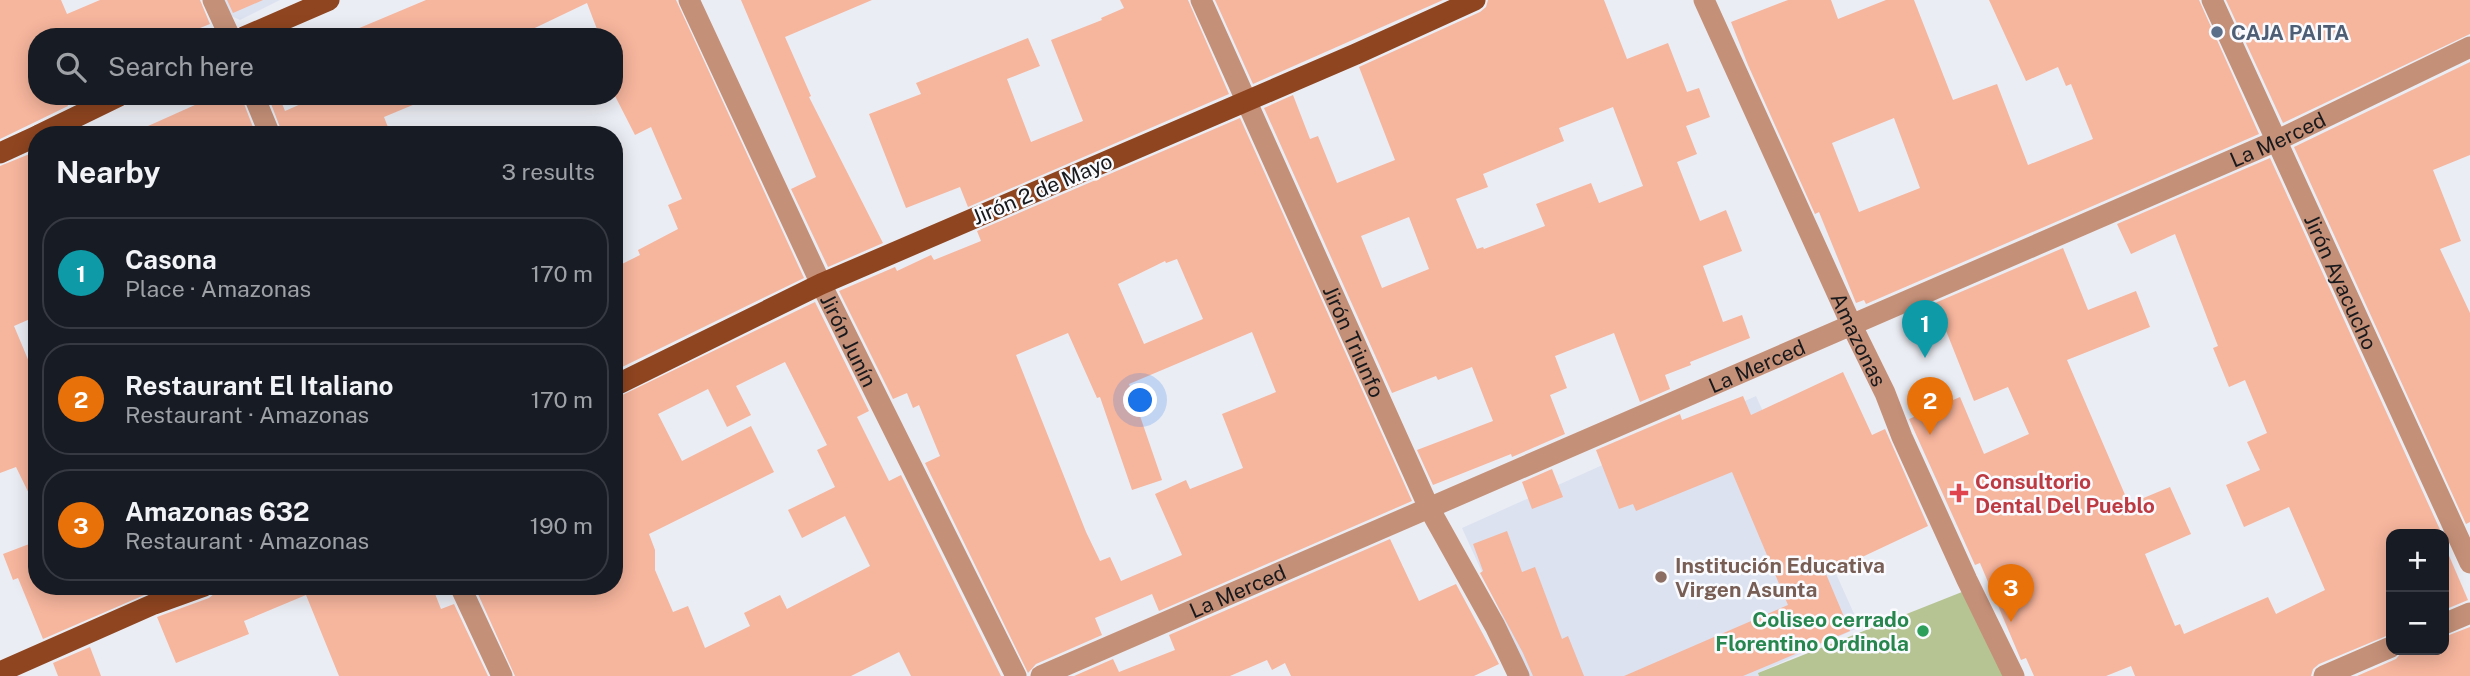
<!DOCTYPE html>
<html lang="en">
<head>
<meta charset="utf-8">
<style>
  :root { --surface:#171b24; --page:#242831; --text:#f1f3f6; --muted:#9ea1a6; --line:#363941; --accent:#1a73e8 }
  body { margin:0; font-family:"Public Sans",sans-serif; background:var(--page); color:var(--text) }
  .controls { position:absolute; right:21px; bottom:21px; display:grid; overflow:hidden; border-radius:14px; box-shadow:0 4px 18px #0003 }
  .controls button { width:63px; height:63px; display:grid; place-items:center; padding:0; border:0; border-bottom:2px solid var(--line); background:var(--surface); color:var(--text); font:35px sans-serif }
  .you { position:absolute; left:1141px; top:401px; width:24px; height:24px; margin:-18px; border:5px solid #fff; border-radius:50%; background:#1a73e8; box-shadow:0 0 0 10px #1a73e833 }
  .badge { display:grid; place-items:center; width:46px; height:46px; border-radius:50%; background:var(--accent); color:#fff; font-size:23px; font-weight:700 }
  .pin { position:absolute; translate:-50% -58px; filter:drop-shadow(0 2px 4px #0008) }
  .pin::after { content:''; position:absolute; top:37px; width:24px; height:21px; background:inherit; clip-path:polygon(0 0,100% 0,50% 100%) }
  .list { margin:0; padding:0; list-style:none }
  h2 { display:flex; justify-content:space-between; align-items:center; height:91px; margin:0; padding:0 28px; font-size:30px }
  h2 small { font-size:23px; font-weight:400; color:var(--muted) }
  .list li { display:grid; grid-template-columns:46px 1fr auto; gap:21px; align-items:center; box-sizing:border-box; height:112px; margin:0 14px 14px; padding:0 14px; border:2px solid var(--line); border-radius:28px }
  .list b { display:block; font-size:26px; white-space:nowrap }
  .list p { margin:0; font-size:23px; white-space:nowrap; color:var(--muted) }
  .list em { font-size:23px; font-style:normal; color:var(--muted) }
  .icon { flex:none; width:38px; height:38px; fill:none; stroke:currentColor; stroke-width:2; stroke-linecap:round; stroke-linejoin:round }
  .map { position:relative; flex:none; width:2470px; height:676px; overflow:hidden }
  .search { position:absolute; background:var(--surface); box-shadow:0 4px 18px #0003; left:28px; top:28px; width:595px; height:77px; display:flex; align-items:center; gap:18px; box-sizing:border-box; padding:0 24px; border-radius:28px; color:var(--muted); font-size:26px }
  .panel { position:absolute; background:var(--surface); box-shadow:0 4px 18px #0003; left:28px; top:126px; width:595px; height:469px; border-radius:28px }
  .map>svg:first-child { display:block }
</style>
</head>
<body>
<div class="map">
<svg width="2470" height="676" viewBox="0 0 2470 676">
  <rect width="100%" height="100%" fill="#ebedf4"/>
  <g fill="#dce2f0">
    <path d="M 218,0 L 280,0 L 240,20 L 225,13 Z"/>
    <path d="M 1756,396 L 1860,627 L 1758,673 L 1759,676 L 1529,676 L 1462,528 Z"/>
  </g>
  <path fill="#b6c393" d="M 1967,590 L 2004,676 L 1759,676 L 1758,673 Z"/>
  <g fill="#f6b59d" fill-rule="evenodd">
    <path d="M 0,0 L 61,0 L 67,14 L 100,0 L 200,0 L 210,24 L 195,30 L 198,37 L 37,37 L 37,96 L 64,96 L 68,106 L 0,139 Z"/>
    <path d="M 227,0 L 263,0 L 233,13 Z"/>
    <path d="M 426,0 L 676,0 L 804,278 L 614,371 L 614,268 L 640,255 L 638,250 L 678,229 L 668,205 L 682,199 L 651,127 L 635,135 L 614,94 L 614,37 L 600,37 L 587,3 L 516,37 L 338,37 Z"/>
    <path d="M 741,0 L 872,0 L 785,37 L 811,96 L 809,97 L 883,243 L 828,267 L 791,189 L 816,177 Z"/>
    <path d="M 1120,0 L 1188,0 L 1229,94 L 968,207 L 960,187 L 906,208 L 869,114 L 921,94 L 916,83 L 1028,38 L 1040,66 L 1007,79 L 1031,142 L 1083,121 L 1051,40 L 1102,20 L 1101,18 L 1124,8 Z"/>
    <path d="M 1215,0 L 1443,0 L 1253,84 Z"/>
    <path d="M 1488,0 L 1604,0 L 1627,59 L 1668,43 L 1687,92 L 1699,88 L 1710,117 L 1686,126 L 1697,154 L 1677,162 L 1700,221 L 1726,210 L 1742,251 L 1703,266 L 1723,322 L 1742,315 L 1750,338 L 1690,362 L 1691,365 L 1665,375 L 1670,389 L 1640,402 L 1614,333 L 1555,356 L 1567,388 L 1550,395 L 1565,434 L 1512,457 L 1511,454 L 1433,485 L 1417,450 L 1493,421 L 1472,367 L 1438,380 L 1436,376 L 1392,393 L 1264,108 L 1293,95 L 1310,139 L 1318,136 L 1337,183 L 1395,160 L 1359,67 L 1480,12 L 1486,7 ZM 1613,107 L 1643,186 L 1599,203 L 1591,183 L 1536,204 L 1545,226 L 1484,249 L 1483,247 L 1477,249 L 1456,199 L 1488,187 L 1483,174 L 1564,141 L 1559,128 ZM 1409,217 L 1429,269 L 1382,288 L 1361,236 Z"/>
    <path d="M 1788,0 L 1831,0 L 1838,19 L 1886,0 L 1914,0 L 1953,100 L 1997,84 L 2028,165 L 2093,139 L 2071,84 L 2066,86 L 2058,67 L 2026,81 L 1989,0 L 2199,0 L 2259,134 L 1866,304 L 1864,300 L 1856,303 L 1819,212 L 1815,214 L 1748,65 L 1731,22 ZM 1894,118 L 1920,188 L 1859,212 L 1832,143 Z"/>
    <path d="M 2226,0 L 2470,0 L 2470,34 L 2283,123 Z"/>
    <path d="M 2470,62 L 2470,155 L 2433,170 L 2461,241 L 2440,249 L 2470,313 L 2470,522 L 2466,524 L 2294,147 Z"/>
    <path d="M 215,96 L 241,96 L 256,135 L 128,135 Z"/>
    <path d="M 268,96 L 279,96 L 285,111 L 319,96 L 432,97 L 384,117 L 391,135 L 283,135 Z"/>
    <path d="M 1240,118 L 1412,501 L 1159,611 L 1152,594 L 1095,618 L 1102,635 L 1036,664 L 1028,673 L 925,463 L 940,456 L 919,405 L 913,408 L 907,393 L 893,399 L 839,291 L 895,267 L 897,271 L 931,255 L 934,260 L 981,241 L 977,231 ZM 1177,259 L 1203,319 L 1144,344 L 1118,284 L 1165,261 L 1166,263 ZM 1252,332 L 1276,392 L 1222,414 L 1243,468 L 1190,489 L 1186,480 L 1155,494 L 1182,555 L 1121,581 L 1110,557 L 1100,561 L 1086,532 L 1016,355 L 1068,333 L 1097,398 L 1100,397 L 1132,490 L 1162,480 L 1129,384 Z"/>
    <path d="M 37,151 L 37,316 L 14,326 L 37,381 L 37,510 L 16,467 L 0,473 L 0,166 Z"/>
    <path d="M 2270,158 L 2442,534 L 2391,534 L 2391,634 L 2319,664 L 2313,669 L 2311,676 L 2135,676 L 2131,666 L 2106,676 L 2034,676 L 2026,658 L 2021,660 L 1980,563 L 1975,565 L 1909,419 L 1960,397 L 1984,454 L 2029,434 L 2008,387 L 1974,401 L 1935,303 L 2063,248 L 2088,310 L 2136,291 L 2150,327 L 2067,360 L 2129,504 L 2170,487 L 2191,534 L 2145,554 L 2175,626 L 2180,624 L 2184,634 L 2268,597 L 2276,614 L 2325,590 L 2289,507 L 2244,527 L 2226,485 L 2260,470 L 2247,442 L 2267,433 L 2245,380 L 2229,387 L 2213,348 L 2218,346 L 2175,234 L 2131,254 L 2117,224 Z"/>
    <path d="M 815,302 L 869,411 L 857,417 L 889,481 L 901,475 L 1001,676 L 911,676 L 899,652 L 851,676 L 515,676 L 478,594 L 495,586 L 614,586 L 614,399 ZM 785,362 L 827,445 L 817,450 L 835,487 L 788,510 L 802,538 L 845,516 L 870,566 L 787,609 L 780,595 L 744,613 L 750,626 L 705,648 L 688,606 L 673,612 L 655,570 L 655,550 L 649,534 L 774,472 L 751,426 L 682,461 L 658,414 L 708,389 L 727,427 L 751,415 L 736,386 Z"/>
    <path d="M 1843,372 L 1872,435 L 1885,429 L 1928,526 L 1826,574 L 1850,631 L 1743,676 L 1624,676 L 1788,605 L 1732,472 L 1636,511 L 1633,504 L 1619,509 L 1596,450 L 1680,414 L 1682,420 L 1743,396 L 1751,415 Z"/>
    <path d="M 1552,469 L 1563,497 L 1532,509 L 1522,482 Z"/>
    <path d="M 1507,531 L 1522,572 L 1535,567 L 1562,639 L 1568,636 L 1584,676 L 1533,676 L 1523,653 L 1480,573 L 1483,571 L 1473,544 Z"/>
    <path d="M 1390,539 L 1419,601 L 1456,584 L 1499,664 L 1474,676 L 1291,676 L 1285,663 L 1272,670 L 1267,660 L 1230,676 L 1074,676 L 1113,659 L 1119,672 L 1175,650 L 1169,635 Z"/>
    <path d="M 37,541 L 37,586 L 165,586 L 43,639 L 18,578 L 13,580 L 3,554 Z"/>
    <path d="M 2444,544 L 2468,600 L 2444,610 Z"/>
    <path d="M 217,586 L 432,586 L 441,609 L 454,604 L 488,676 L 339,676 L 306,595 L 244,621 L 249,634 L 176,663 L 157,617 L 209,598 L 214,594 Z"/>
    <path d="M 2470,627 L 2470,676 L 2357,676 L 2396,659 L 2404,650 L 2444,650 L 2444,637 Z"/>
    <path d="M 90,647 L 101,676 L 58,676 L 53,663 Z"/>
  </g>
  <g fill="none" stroke-linecap="round" stroke-linejoin="round">
    <g stroke="#c59078" stroke-width="21">
      <path d="M 213,0 L 230,37"/>
      <path id="s1" d="M 689,0 L 821,284 L 1016,676"/>
      <path id="s2" d="M 1201,0 L 1429,508 L 1495,626 L 1519,676"/>
      <path id="s3" d="M 1704,0 L 1852,326 L 1885,393 L 1902,437 L 1967,580 L 2014,676"/>
      <path id="s4" d="M 2212,0 L 2470,563"/>
      <path d="M 254,96 L 270,135"/>
      <path d="M 460,586 L 502,676"/>
      <path d="M 2444,624 L 2470,613"/>
      <path id="s5" d="M 1041,676 L 2276,141 L 2470,47"/>
      <path d="M 2324,676 L 2391,647"/>
    </g>
    <g stroke="#8f4520" stroke-width="21">
      <path d="M 244,37 L 329,0"/>
      <path d="M 39,135 L 119,96"/>
      <path d="M 0,153 L 37,136"/>
      <path d="M 614,386 L 821,284 L 1356,54 L 1475,0"/>
      <path d="M 0,672 L 154,604 L 204,586"/>
    </g>
  </g>
  <circle fill="#5c6f8a" stroke="#f9fbff" stroke-width="2.5" cx="2217" cy="32" r="7"/>
  <path fill="#e0444e" stroke="#f9fbff" stroke-width="2.5" d="M1955.5 482.5h7v7h7v7h-7v7h-7v-7h-7v-7h7z"/>
  <circle fill="#8d6e63" stroke="#f9fbff" stroke-width="2.5" cx="1661" cy="577" r="7"/>
  <circle fill="#2e9e5b" stroke="#f9fbff" stroke-width="2.5" cx="1923" cy="631" r="7"/>
  <g text-anchor="middle" dominant-baseline="central" stroke-width="5" stroke-linejoin="round" paint-order="stroke">
    <g font-size="21" font-weight="bold" fill="#4e5e75" stroke="#f9fbff" text-anchor="start">
      <text x="2231" y="32">CAJA PAITA</text>
    </g>
    <g font-size="21" fill="#18191c" stroke="#f9fbff">
      <text stroke="none"><textPath href="#s5" startOffset="1348">La Merced</textPath></text>
      <text transform="translate(1042 189) rotate(-23)">Jirón 2 de Mayo</text>
      <text stroke="none"><textPath href="#s4" startOffset="310">Jirón Ayacucho</textPath></text>
      <text stroke="none"><textPath href="#s3" startOffset="373">Amazonas</textPath></text>
      <text stroke="none"><textPath href="#s1" startOffset="376">Jirón Junín</textPath></text>
      <text stroke="none"><textPath href="#s2" startOffset="374">Jirón Triunfo</textPath></text>
      <text stroke="none"><textPath href="#s5" startOffset="780">La Merced</textPath></text>
      <text stroke="none"><textPath href="#s5" startOffset="214">La Merced</textPath></text>
    </g>
    <g font-size="21" font-weight="bold" fill="#be3a42" stroke="#f9fbff" text-anchor="start">
      <text x="1975" y="481">Consultorio<tspan x="1975" dy="24">Dental Del Pueblo</tspan></text>
    </g>
    <g font-size="21" font-weight="bold" fill="#785e54" stroke="#f9fbff" text-anchor="start">
      <text x="1675" y="565">Institución Educativa<tspan x="1675" dy="24">Virgen Asunta</tspan></text>
    </g>
    <g font-size="21" font-weight="bold" fill="#27864d" stroke="#f9fbff" text-anchor="end">
      <text x="1909" y="619">Coliseo cerrado<tspan x="1909" dy="24">Florentino Ordinola</tspan></text>
    </g>
  </g>
</svg>
<div class="controls">
<button>+</button>
<button>−</button>
</div>
<div class="you"></div>
<div class="pin badge" style="left:1925px;top:358px;background:#0f9aa8">1</div>
<div class="pin badge" style="left:1930px;top:435px;background:#e8710a">2</div>
<div class="pin badge" style="left:2011px;top:622px;background:#e8710a">3</div>
<div class="search"><svg class="icon" aria-label="search" viewBox="0 0 24 24"><circle cx="10" cy="10" r="6"/><path d="M15 15l6 6"/></svg>Search here</div>
<section class="panel">
<h2>Nearby<small>3 results</small></h2>
<ul class="list">
<li><span class="badge" style="background:#0f9aa8">1</span><div><b>Casona</b><p>Place · Amazonas</p></div><em>170 m</em></li>
<li><span class="badge" style="background:#e8710a">2</span><div><b>Restaurant El Italiano</b><p>Restaurant · Amazonas</p></div><em>170 m</em></li>
<li><span class="badge" style="background:#e8710a">3</span><div><b>Amazonas 632</b><p>Restaurant · Amazonas</p></div><em>190 m</em></li>
</ul>
</section>
</div>
</body>
</html>
